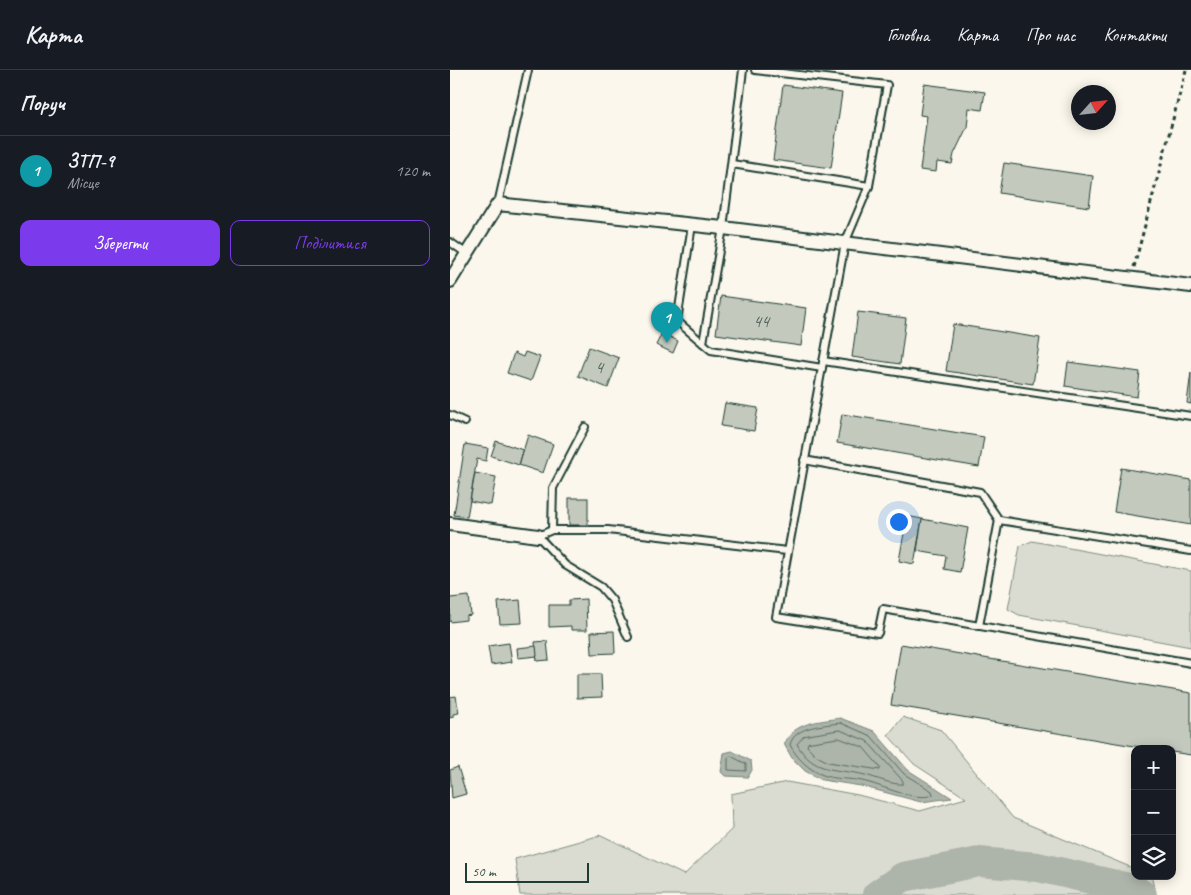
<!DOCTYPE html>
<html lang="uk">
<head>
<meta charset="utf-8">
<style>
  :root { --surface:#171b24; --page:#242831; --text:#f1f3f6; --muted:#9ea1a6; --line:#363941; --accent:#7c3aed }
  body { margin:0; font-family:Caveat,sans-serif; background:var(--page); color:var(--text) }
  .controls { position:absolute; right:15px; bottom:15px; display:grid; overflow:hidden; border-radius:10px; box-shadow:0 2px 12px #0003 }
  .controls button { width:45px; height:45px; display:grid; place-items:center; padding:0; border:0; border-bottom:1px solid var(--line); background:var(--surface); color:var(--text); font:25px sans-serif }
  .compass { position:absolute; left:621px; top:15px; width:45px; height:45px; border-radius:50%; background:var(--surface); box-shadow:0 2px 12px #0003; rotate:63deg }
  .scale { position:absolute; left:15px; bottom:12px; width:124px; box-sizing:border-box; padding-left:5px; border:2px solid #1f3d34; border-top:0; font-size:14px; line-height:18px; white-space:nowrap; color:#1f3d34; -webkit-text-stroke:4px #fbf7ec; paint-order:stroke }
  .you { position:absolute; left:448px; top:451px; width:18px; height:18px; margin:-12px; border:4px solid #fff; border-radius:50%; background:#1a73e8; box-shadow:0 0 0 8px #1a73e833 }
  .badge { display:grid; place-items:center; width:32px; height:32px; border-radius:50%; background:var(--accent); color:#fff; font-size:16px; font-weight:700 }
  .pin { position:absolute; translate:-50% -41px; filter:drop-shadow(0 1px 2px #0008) }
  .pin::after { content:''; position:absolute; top:26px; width:18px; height:15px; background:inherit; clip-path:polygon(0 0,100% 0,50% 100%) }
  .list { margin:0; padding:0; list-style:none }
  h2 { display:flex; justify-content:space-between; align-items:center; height:65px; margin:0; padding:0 20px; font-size:21px }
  h2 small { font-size:16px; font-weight:400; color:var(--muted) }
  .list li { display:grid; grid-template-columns:32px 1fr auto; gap:15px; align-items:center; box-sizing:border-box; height:70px; padding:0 20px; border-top:1px solid var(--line) }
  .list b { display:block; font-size:19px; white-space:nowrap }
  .list p { margin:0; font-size:16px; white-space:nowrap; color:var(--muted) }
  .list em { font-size:16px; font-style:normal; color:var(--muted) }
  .actions { display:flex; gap:10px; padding:15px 20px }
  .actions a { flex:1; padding:11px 0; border:1px solid var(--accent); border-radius:10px; text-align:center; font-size:18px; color:var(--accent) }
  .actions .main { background:var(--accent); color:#fff }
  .icon { flex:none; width:28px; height:28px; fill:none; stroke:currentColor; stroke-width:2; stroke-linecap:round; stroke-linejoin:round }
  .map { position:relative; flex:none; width:741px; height:825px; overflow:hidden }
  header { display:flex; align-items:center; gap:30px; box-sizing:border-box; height:70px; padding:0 25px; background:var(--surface); border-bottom:1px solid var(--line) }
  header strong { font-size:24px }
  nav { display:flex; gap:28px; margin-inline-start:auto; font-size:18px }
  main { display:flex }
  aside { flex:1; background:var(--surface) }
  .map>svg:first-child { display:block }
</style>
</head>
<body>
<header>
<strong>Карта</strong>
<nav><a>Головна</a><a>Карта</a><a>Про нас</a><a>Контакти</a></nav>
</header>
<main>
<aside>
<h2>Поруч<small></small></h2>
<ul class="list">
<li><span class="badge" style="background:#0f9aa8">1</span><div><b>ЗТП-9</b><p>Місце</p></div><em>120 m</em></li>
</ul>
<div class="actions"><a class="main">Зберегти</a><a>Поділитися</a></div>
</aside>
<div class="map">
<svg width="741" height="825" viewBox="0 0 741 825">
  <rect width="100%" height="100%" fill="#fbf7ec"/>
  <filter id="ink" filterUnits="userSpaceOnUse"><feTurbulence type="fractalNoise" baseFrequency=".02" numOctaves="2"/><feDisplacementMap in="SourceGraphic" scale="10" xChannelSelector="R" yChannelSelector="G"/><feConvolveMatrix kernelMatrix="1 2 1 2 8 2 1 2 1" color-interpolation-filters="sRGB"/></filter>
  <g filter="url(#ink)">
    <g fill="#dbdcd1" stroke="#7d8c82">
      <path d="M 582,471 L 741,501 L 741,577 L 569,545 L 558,539 L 570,476 Z"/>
      <path d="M 453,647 L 491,660 L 563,748 L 685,799 L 685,806 L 701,806 L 706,825 L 70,825 L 65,789 L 151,765 L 234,805 L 282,759 L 281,724 L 337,712 L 408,725 L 470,741 L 516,728 L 464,694 L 438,665 Z"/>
    </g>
    <g fill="#adb4aa" stroke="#74847b">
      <path d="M 390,648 L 424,661 L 458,700 L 502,728 L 471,732 L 411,716 L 372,710 L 355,701 L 342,688 L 334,674 C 345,651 368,652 390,648 Z"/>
      <path d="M 282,681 L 301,691 L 302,700 L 298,707 L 275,706 L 271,702 L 274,683 Z"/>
    </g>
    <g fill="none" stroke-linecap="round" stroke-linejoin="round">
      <g stroke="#586d63" stroke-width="1">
        <path d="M 391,653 L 421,666 L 454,704 L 482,721 L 483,725 C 464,732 432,715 412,711 C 400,708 385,710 373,705 C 359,700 347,688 340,675 C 344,656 374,655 391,653 Z"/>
        <path d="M 390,660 L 417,671 L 453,711 L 453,714 C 442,715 427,708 415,705 C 387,698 363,704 347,674 L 354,666 Z"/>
        <path d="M 389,668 L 413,677 L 430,697 L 430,700 L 378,692 L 367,686 L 357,676 L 358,673 Z"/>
        <path d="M 281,686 L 296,694 L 296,701 L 278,700 L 278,688 Z"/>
      </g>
      <path stroke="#adb4aa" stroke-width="30" d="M 427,825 L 453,807 L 529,792 L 588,797 L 684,819 L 692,825"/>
    </g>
    <g fill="#c4c9be" stroke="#1f3d34">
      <path d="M 474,14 L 535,22 L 532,40 L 519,38 L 517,57 L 504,84 L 502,94 L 487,92 L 486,102 L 470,100 L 477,46 L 470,45 Z"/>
      <path d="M 333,15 L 392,23 L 381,98 L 323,90 Z"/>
      <path d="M 554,93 L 643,106 L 639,137 L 549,123 Z"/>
      <path d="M 271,226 L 356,238 L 351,276 L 266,264 Z"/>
      <path d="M 408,242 L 456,248 L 450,294 L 402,287 Z"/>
      <path d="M 503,254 L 590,268 L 583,314 L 496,301 Z"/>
      <path d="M 212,263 L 228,271 L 223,283 L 206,275 Z"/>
      <path d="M 139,277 L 169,288 L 158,318 L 128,306 Z"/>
      <path d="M 75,282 L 90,287 L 81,311 L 57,303 L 64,283 L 73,287 Z"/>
      <path d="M 618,292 L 690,302 L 687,327 L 615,316 Z"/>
      <path d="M 741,302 L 741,334 L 737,333 Z"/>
      <path d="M 275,333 L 308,338 L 304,361 L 271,356 Z"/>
      <path d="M 392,344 L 534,367 L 529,397 L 387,373 Z"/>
      <path d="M 78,365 L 103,374 L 93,403 L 69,395 Z"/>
      <path d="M 46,371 L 73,380 L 69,395 L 41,386 Z"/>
      <path d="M 15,374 L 38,378 L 36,391 L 27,389 L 17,447 L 4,445 Z"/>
      <path d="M 671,398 L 741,410 L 741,455 L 664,442 Z"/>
      <path d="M 25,403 L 46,407 L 41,435 L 20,431 Z"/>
      <rect x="119" y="428" width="19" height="27"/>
      <path d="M 457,446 L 472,449 L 464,494 L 449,491 Z"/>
      <path d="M 472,449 L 518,458 L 510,502 L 494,499 L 496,486 L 467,481 Z"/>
      <path d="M 19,526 L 21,545 L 16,546 L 16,550 L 0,552 L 0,528 Z"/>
      <path d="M 136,529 L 137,560 L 121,560 L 121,556 L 99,557 L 99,535 L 119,535 L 119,530 Z"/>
      <path d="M 70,530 L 72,553 L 50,554 L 48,532 Z"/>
      <path d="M 164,561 L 165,583 L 142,584 L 141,562 Z"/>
      <path d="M 97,571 L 99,590 L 87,591 L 85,572 Z"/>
      <path d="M 59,573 L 62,592 L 41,595 L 38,576 Z"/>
      <path d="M 451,574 L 741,623 L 741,685 L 722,682 L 722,679 L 702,679 L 441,635 Z"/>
      <path d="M 86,576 L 87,586 L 68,588 L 67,578 Z"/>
      <path d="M 127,604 L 151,604 L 152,627 L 127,628 Z"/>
      <path d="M 6,626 L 9,643 L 3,644 L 3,647 L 0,648 L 0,627 Z"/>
      <path d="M 8,697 L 16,724 L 2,728 L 0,700 Z"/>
    </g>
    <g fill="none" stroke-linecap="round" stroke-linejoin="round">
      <g stroke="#1f3d34" stroke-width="10">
        <g id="lane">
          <path d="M 305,0 L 437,15 L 419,116"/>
          <path d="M 282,94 L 419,116 L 395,173 L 326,547 L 428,563 L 433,539 L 741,593"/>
          <path d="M 48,134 L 78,0"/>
          <path d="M 242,155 L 227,251 L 261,280 L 372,298"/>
          <path d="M 0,172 L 17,184"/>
          <path d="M 253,273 L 273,158 L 293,0"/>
          <path d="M 373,291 L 741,346"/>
          <path d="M 0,345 L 15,352"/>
          <path d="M 354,390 L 530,422 L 549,450"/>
          <path d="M 102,460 L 103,418 L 135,357"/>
          <path d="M 529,556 L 549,450 L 741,481"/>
          <path d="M 178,567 L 162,530 L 151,517 L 115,495 L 88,466 L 102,460 L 158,460 L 337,481"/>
        </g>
      </g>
      <g stroke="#1f3d34" stroke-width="16">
        <g id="street">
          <path d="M 0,211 L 48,134 L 273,158 L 741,216"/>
          <path d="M 0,454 L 88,466"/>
        </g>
      </g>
      <path stroke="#1f3d34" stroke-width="3" stroke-dasharray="4 4" stroke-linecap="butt" d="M 684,197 L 736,0"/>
      <use href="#lane" stroke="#fbf7ec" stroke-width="6"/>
      <use href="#street" stroke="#fbf7ec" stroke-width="12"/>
    </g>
  </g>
  <g text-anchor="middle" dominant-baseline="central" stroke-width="4.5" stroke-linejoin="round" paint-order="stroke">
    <g font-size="18" fill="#486056">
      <text x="311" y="251">44</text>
      <text x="149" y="297">4</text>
    </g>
  </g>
</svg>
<div class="controls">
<button>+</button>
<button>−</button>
<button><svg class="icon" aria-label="layers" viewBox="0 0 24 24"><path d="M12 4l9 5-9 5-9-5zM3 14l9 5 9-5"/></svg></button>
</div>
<svg class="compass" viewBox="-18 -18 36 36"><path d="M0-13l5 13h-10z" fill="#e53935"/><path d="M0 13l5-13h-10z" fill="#9ea1a6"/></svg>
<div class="scale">50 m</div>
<div class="you"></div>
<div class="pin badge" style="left:217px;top:273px;background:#0f9aa8">1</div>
</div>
</main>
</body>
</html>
